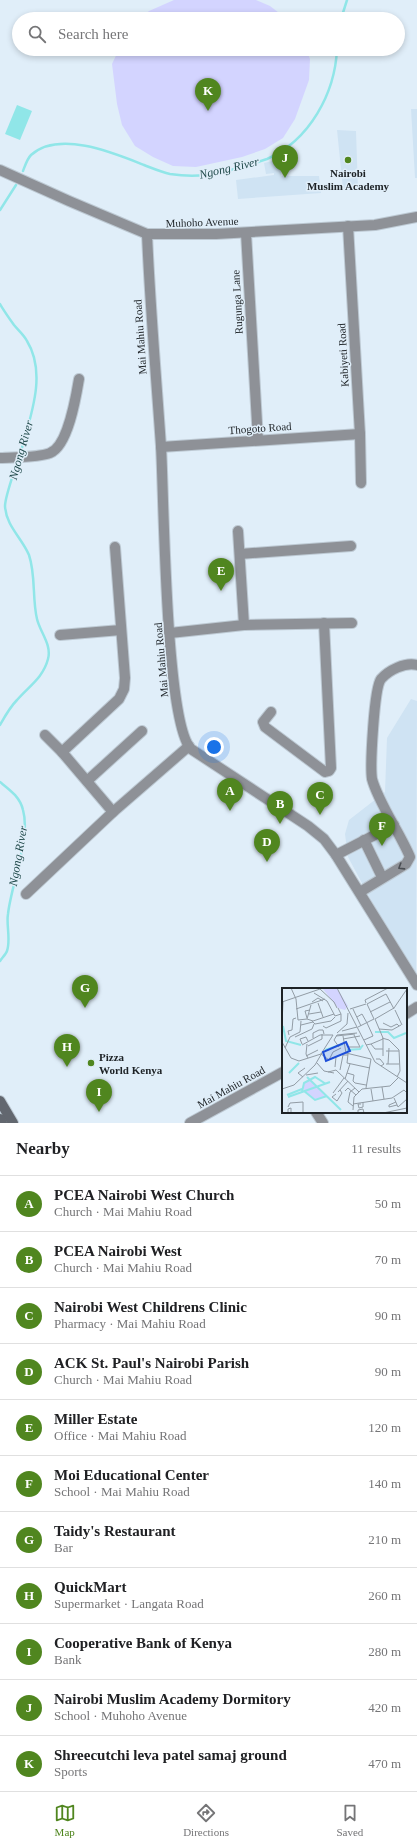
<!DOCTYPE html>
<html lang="en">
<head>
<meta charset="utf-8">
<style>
  :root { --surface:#fff; --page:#f6f6f6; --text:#202124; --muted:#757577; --line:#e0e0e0; --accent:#50861f }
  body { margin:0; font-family:Georgia,serif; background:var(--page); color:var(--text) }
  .you { position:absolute; left:214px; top:747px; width:14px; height:14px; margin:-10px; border:3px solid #fff; border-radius:50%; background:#1a73e8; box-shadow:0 0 0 6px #1a73e833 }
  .badge { display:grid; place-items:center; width:26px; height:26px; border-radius:50%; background:var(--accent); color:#fff; font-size:13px; font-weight:700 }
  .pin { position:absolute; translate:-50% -33px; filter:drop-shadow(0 1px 2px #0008) }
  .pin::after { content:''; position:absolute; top:21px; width:14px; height:12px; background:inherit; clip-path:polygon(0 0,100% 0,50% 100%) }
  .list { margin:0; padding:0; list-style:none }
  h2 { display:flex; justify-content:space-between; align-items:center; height:52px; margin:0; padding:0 16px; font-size:17px }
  h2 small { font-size:13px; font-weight:400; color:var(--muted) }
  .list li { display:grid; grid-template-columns:26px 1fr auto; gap:12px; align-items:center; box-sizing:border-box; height:56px; padding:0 16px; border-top:1px solid var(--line) }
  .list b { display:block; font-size:15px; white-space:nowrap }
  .list p { margin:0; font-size:13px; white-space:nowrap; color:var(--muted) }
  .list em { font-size:13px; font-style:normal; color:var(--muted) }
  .icon { flex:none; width:22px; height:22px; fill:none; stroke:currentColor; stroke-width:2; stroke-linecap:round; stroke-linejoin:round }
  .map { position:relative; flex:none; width:417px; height:1123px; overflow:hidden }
  .search { position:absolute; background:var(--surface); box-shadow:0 2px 6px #0003; left:12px; right:12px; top:12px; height:44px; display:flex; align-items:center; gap:10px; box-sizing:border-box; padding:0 14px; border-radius:22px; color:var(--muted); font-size:15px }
  .sheet { height:668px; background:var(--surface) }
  nav { display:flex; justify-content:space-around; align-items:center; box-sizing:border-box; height:56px; border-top:1px solid var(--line); background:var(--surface); font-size:11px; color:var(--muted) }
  nav a { display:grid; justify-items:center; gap:2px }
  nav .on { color:var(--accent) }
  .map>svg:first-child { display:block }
</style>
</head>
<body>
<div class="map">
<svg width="417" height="1123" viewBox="0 0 417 1123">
  <rect width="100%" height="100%" fill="#e0eef9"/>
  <g fill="#cfe3f3">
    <path d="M 411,109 L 417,109 L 417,178 L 415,178 Z"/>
    <path d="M 337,130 L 356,131 L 358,189 L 343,189 Z"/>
    <path d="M 285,158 L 287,168 L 281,170 L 281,176 L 319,176 L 321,193 L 238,199 L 236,180 L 274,175 L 274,173 L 266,174 L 264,163 Z"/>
    <path d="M 411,699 L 417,701 L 416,984 L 348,857 L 345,834 L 349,820 L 385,792 L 387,738 Z"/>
  </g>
  <g fill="#d3d4ff">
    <path d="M 174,0 L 256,0 L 270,6 L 287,19 L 139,19 L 149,11 Z"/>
    <path d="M 119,49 L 306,49 L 310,59 L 309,80 L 295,119 L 283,138 L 265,149 L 242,157 L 196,167 L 173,166 L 153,157 L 135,146 L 122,125 L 117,104 L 112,64 Z"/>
  </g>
  <path fill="#90e6e8" d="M 17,105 L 32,111 L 20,140 L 5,134 Z"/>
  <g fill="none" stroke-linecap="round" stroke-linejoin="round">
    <g stroke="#90e6e8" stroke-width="2.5">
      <path d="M 341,19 L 347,0"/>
      <path d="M 23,171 C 25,166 27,159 31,155 C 59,130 114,153 144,165 C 152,168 161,172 170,174 C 196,178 216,175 241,167 C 250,164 259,162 267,159 C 310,140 335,93 337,49"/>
      <path d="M 0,210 L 16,185"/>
      <path d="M 0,304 C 4,311 9,318 14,325 C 18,330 24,335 27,341 C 48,375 29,420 20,455"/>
      <path d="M 0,725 C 5,716 10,707 17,700 C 29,686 43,678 48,659 C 52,645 40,632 37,619 C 32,598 36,576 29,555 C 22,538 6,526 5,506 C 5,496 15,470 18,459"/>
      <path d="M 0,782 C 10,790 20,797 23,810 C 31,838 11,885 8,914 C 6,925 11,939 7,951 C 6,954 2,958 0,961"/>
    </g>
    <g stroke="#bdc9d3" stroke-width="12">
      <g id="street">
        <path d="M 0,170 L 69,201 L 147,234 L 216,234 L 375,225 L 417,217"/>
        <path d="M 348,226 L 360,434 L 361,483"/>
        <path d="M 246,233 L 258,440"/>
        <path d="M 147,234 C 150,305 156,375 161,446 C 164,495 165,722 191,749 L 308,826 L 324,839 L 336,855 L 417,985"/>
        <path d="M 161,447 L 360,434"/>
        <path d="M 0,458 C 13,457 38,458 50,453 C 68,446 76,397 79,379"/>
        <path d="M 238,531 L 244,625"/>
        <path d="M 240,554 L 351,546"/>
        <path d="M 170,633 L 244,625 L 352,623"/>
        <path d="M 60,635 L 121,630"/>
        <path d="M 271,712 L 263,722 L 265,727 L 325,772 L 329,771 L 331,768 L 324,623"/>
        <path d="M 45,735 L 62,752 L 113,812"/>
        <path d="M 62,752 L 119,699 L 124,689 L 125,678 L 115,547"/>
        <path d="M 87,781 L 142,731"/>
        <path d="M 364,840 L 382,877"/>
        <path d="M 336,855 L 394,825"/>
        <path d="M 360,892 L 406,864 L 410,857 C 400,833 378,802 372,779 C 370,766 374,688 381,679 C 389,670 405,662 417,665"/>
        <path d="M 26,894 L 113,812 L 189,746"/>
        <path d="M 406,1014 L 417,1007"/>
        <path d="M 316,1112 L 323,1123"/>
        <path d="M 190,1123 L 283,1072"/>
      </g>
    </g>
    <g stroke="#bdc9d3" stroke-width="12">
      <g id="secondary">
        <path d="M 0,1101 L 13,1123"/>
        <path d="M 0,1119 L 2,1123"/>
      </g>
    </g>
    <use href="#street" stroke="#8e9197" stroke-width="10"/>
    <use href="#secondary" stroke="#62676f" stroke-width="10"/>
  </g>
  <defs><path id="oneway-chevron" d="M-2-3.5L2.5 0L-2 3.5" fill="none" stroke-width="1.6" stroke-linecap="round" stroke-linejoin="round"/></defs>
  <use stroke="#4a4e53" href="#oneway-chevron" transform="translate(401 867) rotate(148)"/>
  <g fill="#50861f" stroke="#e0eef9" stroke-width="1.5">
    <circle cx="348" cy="160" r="4"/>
    <circle cx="91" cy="1063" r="4"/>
  </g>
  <g text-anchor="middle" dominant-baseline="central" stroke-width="3" stroke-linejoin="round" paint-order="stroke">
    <g font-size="11" font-weight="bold" fill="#1d2226" stroke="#e0eef9">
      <text x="348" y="173">Nairobi<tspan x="348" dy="13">Muslim Academy</tspan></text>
      <text x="99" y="1057" text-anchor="start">Pizza<tspan x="99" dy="13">World Kenya</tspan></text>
    </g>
    <g font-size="11" fill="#1d2226" stroke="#e0eef9">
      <text transform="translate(202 222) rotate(-2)">Muhoho Avenue</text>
      <text transform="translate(237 302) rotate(-93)">Rugunga Lane</text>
      <text transform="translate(140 337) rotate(-94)">Mai Mahiu Road</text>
      <text transform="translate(343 355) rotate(-93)">Kabiyeti Road</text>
      <text transform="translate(260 428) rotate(-4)">Thogoto Road</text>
      <text transform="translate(161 660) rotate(-95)">Mai Mahiu Road</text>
      <text transform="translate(231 1087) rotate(-29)">Mai Mahiu Road</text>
    </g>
    <g font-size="12" font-style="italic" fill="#224b4c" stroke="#e0eef9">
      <text transform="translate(229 168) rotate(-13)">Ngong River</text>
      <text transform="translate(21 450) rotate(-74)">Ngong River</text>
      <text transform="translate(18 856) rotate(-80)">Ngong River</text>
    </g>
  </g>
  <g transform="translate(282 988)">
    <rect width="125" height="125" fill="#e0eef9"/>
    <path d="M 55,0 L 66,18 L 63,22 L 56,20 L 41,1 ZM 27,91 L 34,99 L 22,103 L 21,96 ZM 35,99 L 44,109 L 33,111 L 22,104 Z" fill="#d3d4ff"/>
    <path fill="none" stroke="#90e6e8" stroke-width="2" d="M 1,38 L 4,53 L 19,57M 93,44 L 106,44 L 112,50 L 124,45M 43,62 L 61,56M 65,62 L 78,61 L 81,57M 7,85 L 17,75M 25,89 L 59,122M 22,103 L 33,112 L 45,108M 20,104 L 22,95 L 33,89 L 44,96M 5,107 L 20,101M 6,109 L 48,94"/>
    <path fill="none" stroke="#929ca5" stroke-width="1" d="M 9,0 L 14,11 L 16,32 L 25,31 L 31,33 L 52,26M 55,0 L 93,74 L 125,95M 38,1 L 52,14 L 55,20M 32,5 L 45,13 L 53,28M 0,14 L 41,0M 30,14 L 36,10 L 41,13M 36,15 L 41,29M 84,15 L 83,12 L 106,0M 85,16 L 92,31M 85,16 L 104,6 L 112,21M 14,21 L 43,11M 68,21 L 84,16M 71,21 L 79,38M 113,22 L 120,37M 88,24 L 108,14M 27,26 L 39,24M 53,28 L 59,26 L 56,20M 75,29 L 80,26 L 85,35M 25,30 L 23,23 L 28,22M 25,31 L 29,17M 93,31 L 101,50 L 101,68M 93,31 L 112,20 L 125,1M 30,33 L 33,36 L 49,33 L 53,29M 101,35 L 109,39 L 115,36 L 117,38M 0,36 L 1,14M 19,37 L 31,34M 41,38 L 44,40 L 59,33 L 59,26M 76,39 L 92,31M 97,41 L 110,42 L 119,37M 60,43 L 75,39M 55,45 L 65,36 L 66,25M 7,47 L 6,43 L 10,42 L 11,31 L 14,30M 54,48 L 73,46M 61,48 L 64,65 L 89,71 L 84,100M 13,49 L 30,41 L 32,36M 31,50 L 31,45 L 37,42 L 41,42 L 42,46M 100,50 L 107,52 L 117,62 L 118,83 L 115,89M 61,51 L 78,48M 82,52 L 91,48 L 85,35M 0,54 L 9,70 L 17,73 L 39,66 L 51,47M 20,56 L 18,51 L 24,49 L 26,53M 25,56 L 24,66 L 26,70M 89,56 L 101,51M 20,57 L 38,47 L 51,47M 84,57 L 89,56 L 93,61 L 101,61M 26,58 L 40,51 L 40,46M 57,59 L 52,52 L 55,47 L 75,45M 67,59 L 78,59 L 72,47M 3,60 L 8,49 L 18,44 L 19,33M 104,63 L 117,63M 39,66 L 47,72 L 51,64 L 59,60M 66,66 L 65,75 L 88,80M 24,68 L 36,62M 50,70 L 54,69 L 53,79M 94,71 L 98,71 L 102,76 L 99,78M 35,75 L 42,83 L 52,85M 104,76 L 117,76M 106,76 L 107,60M 58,82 L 61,67 L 66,67M 46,84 L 54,82 L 77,104M 65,85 L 72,87 L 71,93 L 73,95 L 84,97M 24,87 L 36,85M 21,89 L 16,85 L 23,80M 63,91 L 68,76M 100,99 L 102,111M 0,101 L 12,97 L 33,77 L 40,65M 89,101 L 91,113M 63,103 L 66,100 L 74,107M 56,104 L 66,93M 51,105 L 62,90M 54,106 L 50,109 L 55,113 L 60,105 L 58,102M 112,110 L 116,119 L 125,111M 114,114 L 107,117 L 107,119 L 115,117M 71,116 L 110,110 L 122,102 L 125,105M 79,116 L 76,116 L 77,120 L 81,119 L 81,114M 71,118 L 66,114 L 68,104 L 73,100M 6,119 L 8,115 L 21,114 L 21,125M 71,122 L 72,109 L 80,101 L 108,98 L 116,90M 6,125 L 6,121 L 9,120 L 9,125M 76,125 L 76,122 L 81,121 L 82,125M 101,125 L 125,120"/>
    <path fill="#1d4ed8" fill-opacity="0.15" stroke="#1d4ed8" stroke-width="2" d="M 64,54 L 68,63 L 44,73 L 41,64 Z"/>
    <rect width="125" height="125" fill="none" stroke="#1d2226" stroke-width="2"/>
  </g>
</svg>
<div class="you"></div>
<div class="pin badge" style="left:230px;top:811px">A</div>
<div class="pin badge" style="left:280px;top:824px">B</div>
<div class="pin badge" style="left:320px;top:815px">C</div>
<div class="pin badge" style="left:267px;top:862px">D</div>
<div class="pin badge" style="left:221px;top:591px">E</div>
<div class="pin badge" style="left:382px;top:846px">F</div>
<div class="pin badge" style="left:85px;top:1008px">G</div>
<div class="pin badge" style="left:67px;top:1067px">H</div>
<div class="pin badge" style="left:99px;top:1112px">I</div>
<div class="pin badge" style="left:285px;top:178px">J</div>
<div class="pin badge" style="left:208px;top:111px">K</div>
<div class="search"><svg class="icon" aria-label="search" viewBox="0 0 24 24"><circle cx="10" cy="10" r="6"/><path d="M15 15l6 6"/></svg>Search here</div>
</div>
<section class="sheet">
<h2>Nearby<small>11 results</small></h2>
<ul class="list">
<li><span class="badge">A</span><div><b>PCEA Nairobi West Church</b><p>Church · Mai Mahiu Road</p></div><em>50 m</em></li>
<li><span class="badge">B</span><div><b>PCEA Nairobi West</b><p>Church · Mai Mahiu Road</p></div><em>70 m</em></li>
<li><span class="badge">C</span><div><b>Nairobi West Childrens Clinic</b><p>Pharmacy · Mai Mahiu Road</p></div><em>90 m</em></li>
<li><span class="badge">D</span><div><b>ACK St. Paul's Nairobi Parish</b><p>Church · Mai Mahiu Road</p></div><em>90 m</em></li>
<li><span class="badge">E</span><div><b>Miller Estate</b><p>Office · Mai Mahiu Road</p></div><em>120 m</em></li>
<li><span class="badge">F</span><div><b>Moi Educational Center</b><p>School · Mai Mahiu Road</p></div><em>140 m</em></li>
<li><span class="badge">G</span><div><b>Taidy's Restaurant</b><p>Bar</p></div><em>210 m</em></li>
<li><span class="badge">H</span><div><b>QuickMart</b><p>Supermarket · Langata Road</p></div><em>260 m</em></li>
<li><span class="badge">I</span><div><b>Cooperative Bank of Kenya</b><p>Bank</p></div><em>280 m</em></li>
<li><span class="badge">J</span><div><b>Nairobi Muslim Academy Dormitory</b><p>School · Muhoho Avenue</p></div><em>420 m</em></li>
<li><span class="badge">K</span><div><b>Shreecutchi leva patel samaj ground</b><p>Sports</p></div><em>470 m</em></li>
</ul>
</section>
<nav>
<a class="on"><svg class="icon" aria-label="map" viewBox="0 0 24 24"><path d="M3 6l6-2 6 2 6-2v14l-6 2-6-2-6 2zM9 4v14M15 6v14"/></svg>Map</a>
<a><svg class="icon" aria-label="directions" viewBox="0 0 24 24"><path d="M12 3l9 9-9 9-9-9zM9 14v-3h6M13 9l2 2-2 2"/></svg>Directions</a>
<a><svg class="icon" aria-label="saved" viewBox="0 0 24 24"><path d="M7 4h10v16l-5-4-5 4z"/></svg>Saved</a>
</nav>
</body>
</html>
